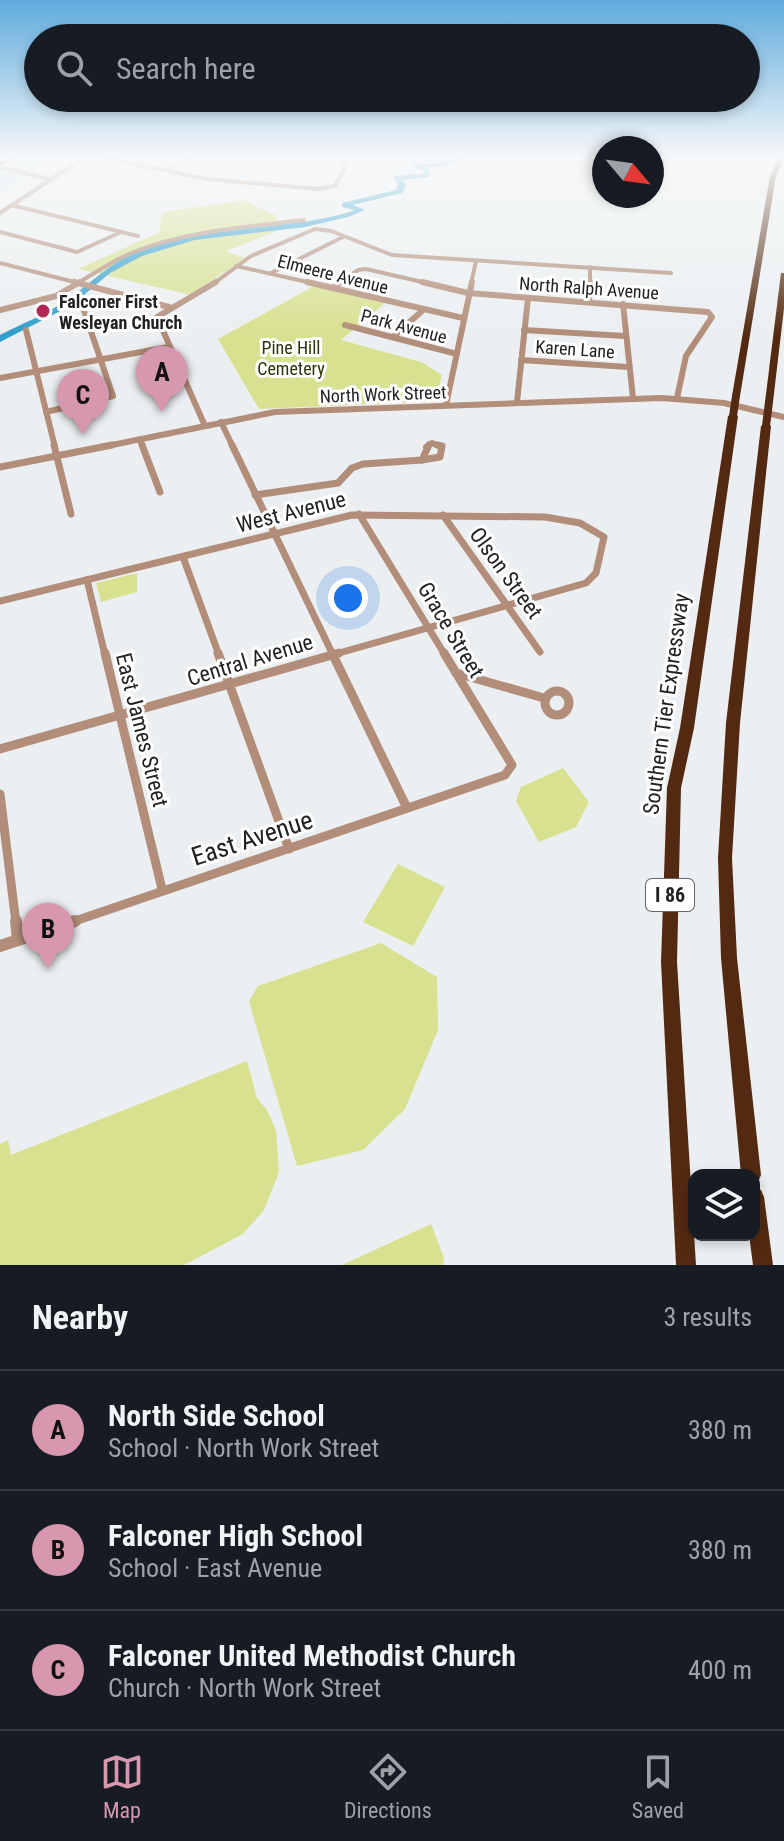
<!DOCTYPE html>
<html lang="en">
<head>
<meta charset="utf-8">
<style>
  :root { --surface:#171b24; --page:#20242c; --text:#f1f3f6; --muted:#9ea1a6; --line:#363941; --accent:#d697af }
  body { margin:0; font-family:"Roboto Condensed",sans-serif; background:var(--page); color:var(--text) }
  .controls { position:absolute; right:24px; bottom:24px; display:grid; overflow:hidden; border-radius:16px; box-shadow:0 4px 12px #0003 }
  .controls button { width:72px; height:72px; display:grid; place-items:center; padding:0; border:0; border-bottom:2px solid var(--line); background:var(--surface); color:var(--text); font:40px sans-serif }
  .compass { position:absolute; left:592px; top:136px; width:72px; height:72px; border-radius:50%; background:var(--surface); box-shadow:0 4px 12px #0003; rotate:119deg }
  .you { position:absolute; left:348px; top:598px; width:28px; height:28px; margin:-20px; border:6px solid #fff; border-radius:50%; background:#1a73e8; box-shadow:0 0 0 12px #1a73e833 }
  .badge { display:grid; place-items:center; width:52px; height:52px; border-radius:50%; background:var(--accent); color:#111; font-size:26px; font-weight:700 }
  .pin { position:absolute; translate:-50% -66px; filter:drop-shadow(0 2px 4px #0008) }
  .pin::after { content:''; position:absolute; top:42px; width:28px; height:24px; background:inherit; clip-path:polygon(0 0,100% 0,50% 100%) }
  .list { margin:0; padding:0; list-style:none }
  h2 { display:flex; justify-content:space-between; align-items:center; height:104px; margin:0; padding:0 32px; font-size:34px }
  h2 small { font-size:26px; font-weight:400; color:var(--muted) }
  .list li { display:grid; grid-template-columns:52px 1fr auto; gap:24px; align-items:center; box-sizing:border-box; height:120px; padding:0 32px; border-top:2px solid var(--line) }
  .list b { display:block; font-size:30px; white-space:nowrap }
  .list p { margin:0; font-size:26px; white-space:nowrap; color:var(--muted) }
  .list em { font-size:26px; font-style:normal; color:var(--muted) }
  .icon { flex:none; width:44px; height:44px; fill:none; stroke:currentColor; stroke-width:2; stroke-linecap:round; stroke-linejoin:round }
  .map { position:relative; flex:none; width:784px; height:1265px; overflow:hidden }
  .search { position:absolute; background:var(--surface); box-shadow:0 4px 12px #0003; left:24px; right:24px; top:24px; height:88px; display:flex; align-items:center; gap:20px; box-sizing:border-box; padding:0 28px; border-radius:44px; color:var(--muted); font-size:30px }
  .sheet { height:464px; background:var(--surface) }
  nav { display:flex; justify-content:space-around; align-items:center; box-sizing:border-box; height:112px; border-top:2px solid var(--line); background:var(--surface); font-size:22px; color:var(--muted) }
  nav a { display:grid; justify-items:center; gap:4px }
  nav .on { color:var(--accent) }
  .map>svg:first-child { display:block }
</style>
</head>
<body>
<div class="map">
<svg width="784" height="1265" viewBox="0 0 784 1265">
  <rect width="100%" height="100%" fill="#eceff1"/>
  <path fill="#dae4eb" d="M 23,157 L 56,157 L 0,191 L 0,169 Z"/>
  <g fill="#d8e18f">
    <path d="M 243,200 L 275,215 L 280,230 L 225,251 L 245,258 L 191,295 L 78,269 L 160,232 L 161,215 L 165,212 Z"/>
    <path d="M 314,286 L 385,303 L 341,340 L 421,362 L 442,375 L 436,401 L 259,409 L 218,339 Z"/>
    <path d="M 137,573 L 137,592 L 101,602 L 96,583 Z"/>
    <path d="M 563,768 L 589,802 L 576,827 L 539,842 L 516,801 L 521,787 Z"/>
    <path d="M 398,864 L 445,887 L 413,946 L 363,922 Z"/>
    <path d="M 381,943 L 437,977 L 438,1030 L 405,1109 L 363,1150 L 297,1166 L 249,1001 L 258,986 Z"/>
    <path d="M 247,1061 L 257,1098 L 267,1110 L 276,1130 L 279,1172 L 264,1210 L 243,1234 L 184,1265 L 0,1265 L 0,1144 L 8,1140 L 11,1155 Z"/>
    <path d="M 431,1224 L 444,1258 L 443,1265 L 342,1265 Z"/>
  </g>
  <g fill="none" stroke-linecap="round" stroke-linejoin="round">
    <path fill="#319ecc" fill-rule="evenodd" d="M 461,157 L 467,158 L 443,167 L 426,167 L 430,170 L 429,177 L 401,180 L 406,185 L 402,193 L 353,205 L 365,210 L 348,217 L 305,227 L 195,240 L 142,256 L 110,273 L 72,305 L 0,342 L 0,335 C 21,324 45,315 65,301 C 90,285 106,265 135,253 C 203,224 280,232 350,212 L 354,210 L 342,207 L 342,203 L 396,190 L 398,185 L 393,176 L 423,174 L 424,171 L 413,166 L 413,164 L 442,163 Z"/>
    <g stroke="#b28d79" stroke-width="4">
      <path d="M 99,157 L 207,179 L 318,189 L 335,186 L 345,168 L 342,162 L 330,157"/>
      <path d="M 0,167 L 49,179"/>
      <path d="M 165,170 L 191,157"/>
      <path d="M 11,205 L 138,236"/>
      <path d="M 0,213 L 85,157"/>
      <path d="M 0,232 L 77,252 L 119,233"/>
      <path d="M 0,263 L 82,284"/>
      <path d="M 236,266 L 316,284"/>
      <path d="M 271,273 L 343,237"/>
      <path d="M 76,284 C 94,274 112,261 131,253 C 186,231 246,227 304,220"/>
      <path d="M 213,284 L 251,256 L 315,229 L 331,231 L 392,255 L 671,273"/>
      <path d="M 338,284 L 358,270 L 366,269 L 431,284"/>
      <path d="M 471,284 L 476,261"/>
      <path d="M 590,284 L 590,267"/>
    </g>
    <g stroke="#b28d79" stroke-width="6">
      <path d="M 74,282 L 169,307"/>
      <path d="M 307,282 L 463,318"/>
      <path d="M 422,282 L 468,293 L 708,312 L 712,317 L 686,356 L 677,398"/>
      <path d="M 333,288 L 341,282"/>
      <path d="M 589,302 L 590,282"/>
      <path d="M 623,304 L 633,398"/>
      <path d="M 0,310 L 56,296 L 80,282"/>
      <path d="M 345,325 L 457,354"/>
      <path d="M 26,330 L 55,447"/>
      <path d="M 524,330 L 625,336"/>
      <path d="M 393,337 L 423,310"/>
      <path d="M 521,360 L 628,367"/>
      <path d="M 0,378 L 168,347"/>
      <path d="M 517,402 L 528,298"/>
      <path d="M 446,405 L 472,282"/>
      <path d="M 46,412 L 113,396 L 83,308"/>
      <path d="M 221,422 L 233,447"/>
      <path d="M 205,426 L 157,317 L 216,282"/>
      <path d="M 140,439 L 143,447"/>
      <path d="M 102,447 L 275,412 L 662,398 L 724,403 L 784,417"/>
      <path d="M 426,447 L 432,443 L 442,447"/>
    </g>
    <g stroke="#b28d79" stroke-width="7">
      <path d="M 54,445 L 71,514"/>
      <path d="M 142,445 L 160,492"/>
      <path d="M 232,445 L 333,655"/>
      <path d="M 429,445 L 422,460 L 440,457 L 442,446 L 437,445"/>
      <path d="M 0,467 L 112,445"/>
      <path d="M 255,495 L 338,483 L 352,468 L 363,464 L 422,460"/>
      <path d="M 359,514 L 445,655"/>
      <path d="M 443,515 L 540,652"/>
      <path d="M 183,557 L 219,655"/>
      <path d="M 87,580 L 105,655"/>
      <path d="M 0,601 L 352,515 L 545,517 L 580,523 L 604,537 L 596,573 L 586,583 L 332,655"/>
    </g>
    <g stroke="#b28d79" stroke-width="9">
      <path d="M 105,653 L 162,889"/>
      <path d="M 218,653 L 289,849"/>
      <path d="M 332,653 L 406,806"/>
      <path d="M 456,673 L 544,698"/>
      <circle cx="557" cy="703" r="12"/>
      <path d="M 0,749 L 339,653"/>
      <path d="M 0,794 L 16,923"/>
      <path d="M 69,923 L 505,775 L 512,765 L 444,653"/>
    </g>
    <g stroke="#b28d79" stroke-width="12">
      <path d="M 16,921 L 18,940"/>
      <path d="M 0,946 L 75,921"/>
    </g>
    <path fill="#793b14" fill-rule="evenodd" d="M 10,157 L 17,157 L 0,166 L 0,162 Z"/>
    <g fill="#532a11" fill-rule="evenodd">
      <path d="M 779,157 L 784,157 L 784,159 L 776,176 L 740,396 L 736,399 L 732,396 L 770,176 Z"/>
      <path d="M 781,273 L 784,273 L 784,308 L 773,402 L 769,405 L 765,402 Z"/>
      <path d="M 733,413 L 738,416 L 694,728 L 681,788 L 677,962 L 696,1265 L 676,1265 L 661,962 L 667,788 L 680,728 L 728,416 Z"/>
      <path d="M 766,423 L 771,426 L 740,723 L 732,858 L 737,958 L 761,1175 L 758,1182 L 754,1183 L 754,1175 L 741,1175 L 721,958 L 718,858 L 726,723 L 761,426 Z"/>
      <path d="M 754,1187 L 761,1190 L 764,1197 L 773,1265 L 753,1265 L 749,1235 L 754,1235 Z"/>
    </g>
    <g stroke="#532a11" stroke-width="8">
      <path d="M 733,416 L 736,396"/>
      <path d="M 766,426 L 769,402"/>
    </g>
  </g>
  <linearGradient id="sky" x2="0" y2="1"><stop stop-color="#5fabdd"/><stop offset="0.47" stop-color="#f6f8f9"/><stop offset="1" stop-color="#f6f8f9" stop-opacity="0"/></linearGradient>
  <rect width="784" height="334" fill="url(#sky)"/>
  <circle fill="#b52658" stroke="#fff" stroke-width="3" cx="43" cy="311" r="8"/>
  <g text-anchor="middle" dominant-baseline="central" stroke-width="6" stroke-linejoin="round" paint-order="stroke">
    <g font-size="18" fill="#212223" stroke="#fff">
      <text transform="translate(333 274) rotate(14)">Elmeere Avenue</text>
      <text transform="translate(589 288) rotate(4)">North Ralph Avenue</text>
      <text transform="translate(404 326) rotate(15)">Park Avenue</text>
      <text transform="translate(575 349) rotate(4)">Karen Lane</text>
      <text transform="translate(383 394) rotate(-2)">North Work Street</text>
    </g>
    <g font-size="18" font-weight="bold" fill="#212223" stroke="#fff" text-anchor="start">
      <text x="59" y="301">Falconer First<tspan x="59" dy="21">Wesleyan Church</tspan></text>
    </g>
    <g font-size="18" fill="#2f3209" stroke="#fff">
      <text x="291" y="347">Pine Hill<tspan x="291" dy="21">Cemetery</tspan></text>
    </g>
    <rect fill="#fff" stroke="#646465" stroke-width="2" x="646" y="879" width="48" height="32" rx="6"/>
    <g font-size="20" font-weight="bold" fill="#212223">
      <text x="670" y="895">I 86</text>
    </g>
    <g font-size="22" fill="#212223" stroke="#fff">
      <text transform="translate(291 512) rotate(-14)">West Avenue</text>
      <text transform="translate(506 573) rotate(54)">Olson Street</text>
      <text transform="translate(451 630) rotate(59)">Grace Street</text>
      <text transform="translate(250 660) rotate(-17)">Central Avenue</text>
      <text transform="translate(666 704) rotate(-82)">Southern Tier Expressway</text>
      <text transform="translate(142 730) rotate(76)">East James Street</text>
    </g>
    <g font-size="26" fill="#212223" stroke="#fff">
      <text transform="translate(252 838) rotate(-18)">East Avenue</text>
    </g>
  </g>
</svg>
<div class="controls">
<button><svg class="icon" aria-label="layers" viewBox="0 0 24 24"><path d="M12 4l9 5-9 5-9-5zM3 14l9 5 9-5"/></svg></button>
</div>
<svg class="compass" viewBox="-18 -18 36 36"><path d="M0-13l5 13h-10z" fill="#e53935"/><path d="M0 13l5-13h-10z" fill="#9ea1a6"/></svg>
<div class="you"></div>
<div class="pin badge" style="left:162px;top:412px">A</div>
<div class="pin badge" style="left:48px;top:969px">B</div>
<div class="pin badge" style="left:83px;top:435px">C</div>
<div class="search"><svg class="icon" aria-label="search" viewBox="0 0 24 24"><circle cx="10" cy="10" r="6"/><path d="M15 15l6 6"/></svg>Search here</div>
</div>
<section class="sheet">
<h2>Nearby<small>3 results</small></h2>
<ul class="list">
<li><span class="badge">A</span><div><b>North Side School</b><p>School · North Work Street</p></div><em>380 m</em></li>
<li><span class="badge">B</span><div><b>Falconer High School</b><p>School · East Avenue</p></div><em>380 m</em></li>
<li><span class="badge">C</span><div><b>Falconer United Methodist Church</b><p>Church · North Work Street</p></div><em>400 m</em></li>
</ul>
</section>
<nav>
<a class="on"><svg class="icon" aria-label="map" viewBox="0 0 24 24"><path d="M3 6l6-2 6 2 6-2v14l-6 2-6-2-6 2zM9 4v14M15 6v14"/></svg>Map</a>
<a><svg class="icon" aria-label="directions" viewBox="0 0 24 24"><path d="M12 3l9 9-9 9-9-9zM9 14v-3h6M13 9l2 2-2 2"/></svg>Directions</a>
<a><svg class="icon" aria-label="saved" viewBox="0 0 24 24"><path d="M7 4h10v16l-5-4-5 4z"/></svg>Saved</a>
</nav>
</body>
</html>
